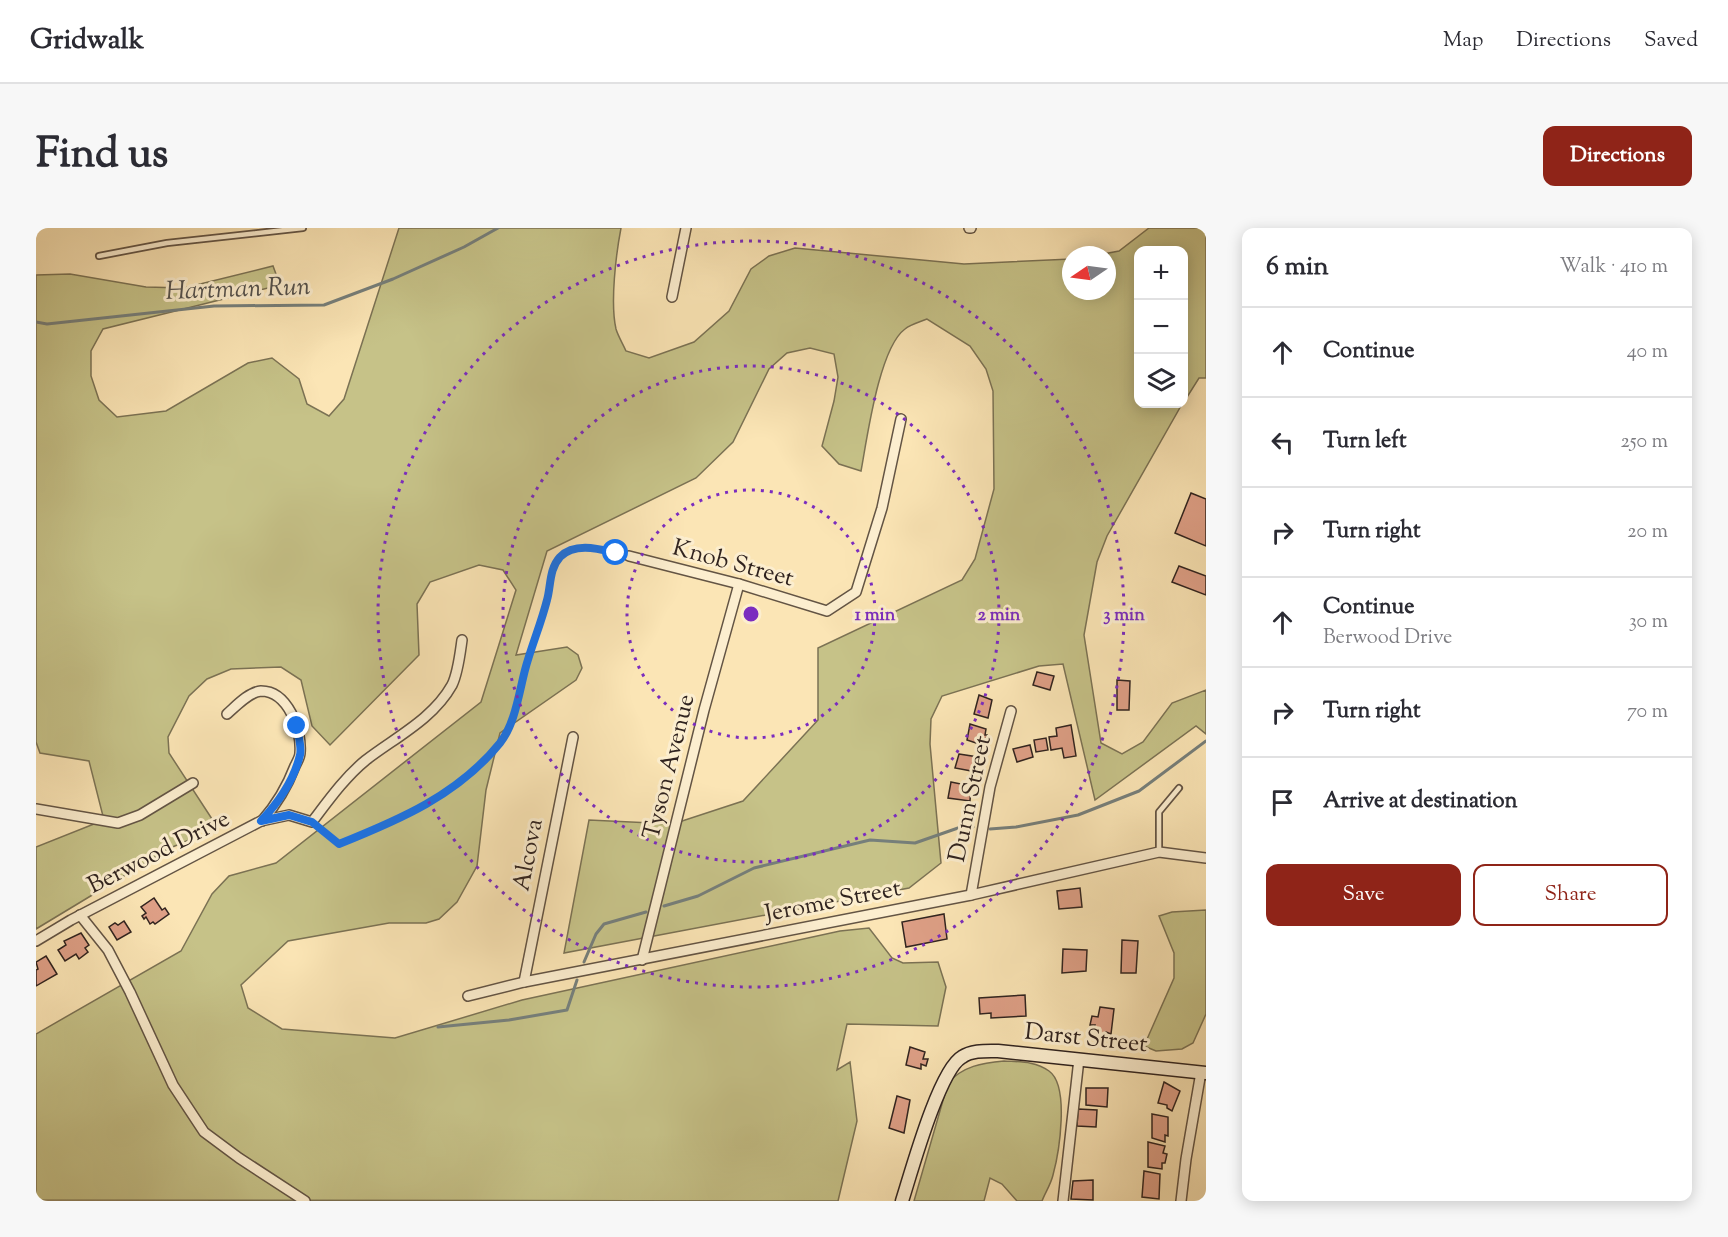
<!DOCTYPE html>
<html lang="en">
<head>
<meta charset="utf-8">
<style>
  :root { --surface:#fff; --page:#f7f7f7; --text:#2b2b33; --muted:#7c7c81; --line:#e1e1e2; --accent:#8f2418 }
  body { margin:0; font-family:"Sorts Mill Goudy",serif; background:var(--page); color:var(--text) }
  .controls { position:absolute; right:18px; top:18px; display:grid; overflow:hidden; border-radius:12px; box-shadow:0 3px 15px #0003 }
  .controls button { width:54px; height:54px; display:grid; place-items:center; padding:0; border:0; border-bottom:2px solid var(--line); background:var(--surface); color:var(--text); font:30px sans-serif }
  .compass { position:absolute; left:1026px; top:18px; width:54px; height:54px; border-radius:50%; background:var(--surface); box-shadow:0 3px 15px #0003; rotate:257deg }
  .stop { position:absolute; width:18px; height:18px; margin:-14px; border:4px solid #1a73e8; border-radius:50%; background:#fff }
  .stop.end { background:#1a73e8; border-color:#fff; box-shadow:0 2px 6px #0008 }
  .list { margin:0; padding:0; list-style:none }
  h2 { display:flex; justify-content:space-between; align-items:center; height:78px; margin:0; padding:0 24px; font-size:26px }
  h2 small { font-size:20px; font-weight:400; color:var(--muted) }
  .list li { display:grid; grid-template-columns:39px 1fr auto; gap:18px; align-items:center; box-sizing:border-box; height:90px; padding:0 24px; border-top:2px solid var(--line) }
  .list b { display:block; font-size:22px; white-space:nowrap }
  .list p { margin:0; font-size:20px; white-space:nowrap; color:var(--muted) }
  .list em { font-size:20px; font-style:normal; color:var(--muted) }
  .actions { display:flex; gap:12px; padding:18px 24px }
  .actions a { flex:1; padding:14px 0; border:2px solid var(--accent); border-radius:12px; text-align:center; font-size:21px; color:var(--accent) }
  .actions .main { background:var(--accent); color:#fff }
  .icon { flex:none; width:33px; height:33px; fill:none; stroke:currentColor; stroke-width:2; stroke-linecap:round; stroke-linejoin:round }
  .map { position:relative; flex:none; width:1170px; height:973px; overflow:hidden; border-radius:12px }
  header { display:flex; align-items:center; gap:36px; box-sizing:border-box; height:84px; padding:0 30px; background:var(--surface); border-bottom:2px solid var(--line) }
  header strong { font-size:28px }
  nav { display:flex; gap:33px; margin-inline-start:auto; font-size:21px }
  .intro { display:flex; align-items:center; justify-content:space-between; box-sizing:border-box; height:144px; padding:0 36px }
  h1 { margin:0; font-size:42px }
  .button { padding:15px 27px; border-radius:12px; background:var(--accent); color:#fff; font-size:21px; font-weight:700 }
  main { display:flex; gap:36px; padding:0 36px }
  aside { flex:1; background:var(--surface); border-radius:12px; box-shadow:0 3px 15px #0003 }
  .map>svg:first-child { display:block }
</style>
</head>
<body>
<header>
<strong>Gridwalk</strong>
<nav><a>Map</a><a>Directions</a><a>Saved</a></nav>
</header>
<div class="intro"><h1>Find us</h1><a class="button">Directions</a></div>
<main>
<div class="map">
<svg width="1170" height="973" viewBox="0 0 1170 973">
  <rect width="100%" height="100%" fill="#fbe5b5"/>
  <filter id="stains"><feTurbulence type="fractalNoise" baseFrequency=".00333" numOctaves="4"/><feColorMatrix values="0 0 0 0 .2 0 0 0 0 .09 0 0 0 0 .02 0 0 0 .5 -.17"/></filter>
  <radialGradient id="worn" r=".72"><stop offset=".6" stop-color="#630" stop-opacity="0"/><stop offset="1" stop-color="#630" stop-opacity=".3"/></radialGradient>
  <g fill="#c6c288" stroke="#7b7254" stroke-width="1.5">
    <path d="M 363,0 L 585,0 C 580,26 574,75 580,101 C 582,108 587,116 590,123 L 613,130 L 658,114 L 693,83 L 715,41 L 733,28 L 759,20 L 928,36 L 1035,31 L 1035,63 L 1071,63 L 1071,27 L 1062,27 L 1083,23 L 1113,0 L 1166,0 L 1170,6 L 1170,150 L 1163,150 L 1148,174 L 1148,22 L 1102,22 L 1102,176 L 1146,176 L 1071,308 L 1061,334 L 1048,407 L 1065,515 L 1086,526 L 1107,514 L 1136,475 L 1170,462 L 1170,506 L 1160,498 L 1059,572 L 1027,436 L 1003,438 L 906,468 L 895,491 L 894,516 L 905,635 L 873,660 L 528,725 L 553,592 L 637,596 L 707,573 L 782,492 L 782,420 L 926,352 L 939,331 L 958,261 L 957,163 L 950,141 L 934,118 L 891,91 C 884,94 875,96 869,101 C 843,120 831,211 825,243 L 803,236 L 786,218 L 798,173 L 802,149 L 798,126 L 774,120 L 751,125 L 733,141 L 697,214 L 660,250 L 511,323 L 480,427 L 531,419 L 542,427 L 546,440 L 540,452 L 464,505 L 450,562 L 441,638 L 421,674 L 403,691 L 390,695 L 353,695 L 252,713 L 205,757 L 212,780 L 246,801 L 359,810 L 486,772 L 804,703 L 833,700 L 856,730 L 867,735 L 902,734 L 910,759 L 902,798 L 811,796 L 801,842 L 814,834 L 821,893 L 802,973 L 0,972 L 0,806 L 145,723 L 176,666 L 193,648 L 240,635 L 445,474 L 480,362 L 467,342 L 443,337 L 394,354 L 381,376 L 383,427 L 294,517 L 276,498 L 265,452 L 245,439 L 195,441 L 171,451 L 153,468 L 132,509 L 133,525 L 176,591 L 158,610 L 134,620 L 0,701 L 0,619 L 68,592 L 53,533 L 4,525 L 0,514 L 0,47 L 34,46 L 110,59 L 148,60 L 237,38 L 244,57 L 67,101 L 55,123 L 55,148 L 63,172 L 81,189 L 130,183 L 212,135 L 236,130 L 263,151 L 271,176 L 293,188 L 308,171 Z"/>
    <path d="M 1170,682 L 1170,786 L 1157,815 L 1146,821 L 1120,823 L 1108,818 L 1138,750 L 1138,725 L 1123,688 L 1136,684 Z"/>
    <path d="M 968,833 C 984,834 999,833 1013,843 C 1034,858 1023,925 1017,947 C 1015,956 1009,965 1006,973 L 981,973 L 966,956 L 954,950 L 948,973 L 878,973 L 912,855 C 927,838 946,835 968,833 Z"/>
  </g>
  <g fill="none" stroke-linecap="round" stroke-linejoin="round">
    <g stroke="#767f7b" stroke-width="3">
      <path d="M 0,94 L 11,96 L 178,78 L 288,77 L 357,51 L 428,19 L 462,0"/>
      <path d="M 954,601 L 980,599 L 1042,587 L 1103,563 L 1170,513"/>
      <path d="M 628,678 L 662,668 L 718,640 L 834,612 L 879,615 L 922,600 L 937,599"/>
      <path d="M 548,734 L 560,706 L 568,696 L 610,684"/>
      <path d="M 402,799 L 473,792 L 531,782 L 541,752"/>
    </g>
  </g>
  <g fill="#dfa087" stroke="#30231f" stroke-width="1.5">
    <path d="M 1155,265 L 1170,271 L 1170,318 L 1139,305 Z"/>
    <path d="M 1143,338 L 1170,348 L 1170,367 L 1136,354 Z"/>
    <path d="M 1001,444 L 1018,448 L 1014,462 L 997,457 Z"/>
    <path d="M 1081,452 L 1094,453 L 1093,482 L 1081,482 Z"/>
    <path d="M 943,467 L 956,472 L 952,490 L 938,486 Z"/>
    <path d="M 934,496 L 950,501 L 949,507 L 951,507 L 949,515 L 946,514 L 946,517 L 931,512 Z"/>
    <path d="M 1035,497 L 1040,528 L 1028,530 L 1026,520 L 1015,522 L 1013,509 L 1021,508 L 1020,500 Z"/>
    <path d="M 1010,510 L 1012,522 L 1000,524 L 998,512 Z"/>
    <path d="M 994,517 L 997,529 L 981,534 L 977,521 Z"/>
    <path d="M 923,526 L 942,529 L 941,544 L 919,540 Z"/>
    <path d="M 915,554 L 935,558 L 934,573 L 912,570 Z"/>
    <path d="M 1044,660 L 1046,679 L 1023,681 L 1021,663 Z"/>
    <path d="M 118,670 L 126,682 L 129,680 L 133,686 L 119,696 L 117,694 L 114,696 L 110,689 L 108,691 L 106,688 L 110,685 L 105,679 Z"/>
    <path d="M 908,686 L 911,711 L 870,719 L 866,694 Z"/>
    <path d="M 88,693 L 95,704 L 81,712 L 73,699 L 79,695 L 82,697 Z"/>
    <path d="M 45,705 L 53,717 L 49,720 L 52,724 L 43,731 L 40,726 L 29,733 L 22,722 L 30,717 L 28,713 Z"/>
    <path d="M 1086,712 L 1102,713 L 1100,745 L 1085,745 Z"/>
    <path d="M 1027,721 L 1051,722 L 1050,743 L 1026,745 Z"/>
    <path d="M 10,728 L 21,746 L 0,758 L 0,742 L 2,741 L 0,734 Z"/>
    <path d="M 989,767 L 990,788 L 955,790 L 955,785 L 944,786 L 943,770 Z"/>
    <path d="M 1064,779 L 1078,781 L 1075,806 L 1070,804 L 1069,808 L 1061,807 L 1057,803 L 1059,797 L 1054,797 L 1056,788 L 1062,789 Z"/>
    <path d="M 874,819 L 889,824 L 887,831 L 892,831 L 890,838 L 885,836 L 885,841 L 870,837 Z"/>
    <path d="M 1128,854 L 1144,863 L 1136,883 L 1131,880 L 1131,877 L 1122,875 Z"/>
    <path d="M 1050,860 L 1072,860 L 1071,879 L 1050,877 Z"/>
    <path d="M 861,868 L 874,872 L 868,905 L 853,900 Z"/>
    <path d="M 1042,881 L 1061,882 L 1060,899 L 1041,898 Z"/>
    <path d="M 1116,886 L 1132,889 L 1132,908 L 1129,907 L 1129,914 L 1116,910 Z"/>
    <path d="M 1112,914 L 1129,918 L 1127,925 L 1131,926 L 1129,935 L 1126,935 L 1126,941 L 1112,939 Z"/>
    <path d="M 1108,943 L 1124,946 L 1123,971 L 1106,969 Z"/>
    <path d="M 1057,952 L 1057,972 L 1035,971 L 1037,953 Z"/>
  </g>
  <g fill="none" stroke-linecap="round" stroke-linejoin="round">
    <g stroke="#635444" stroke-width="8">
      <g id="lane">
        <path d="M 63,28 L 131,15 L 267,0"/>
        <path d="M 1123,624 L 1123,584 L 1143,560"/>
      </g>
    </g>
    <g stroke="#635444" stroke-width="12">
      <g id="street">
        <path d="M 933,0 L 935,0"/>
        <path d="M 636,69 L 650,0"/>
        <path d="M 593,328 L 703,356 L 791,383 L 820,364 L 846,280 L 865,191"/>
        <path d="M 191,486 C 200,478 213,464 225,463 C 252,463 266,502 264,525 C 264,529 261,534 259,538 C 251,559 241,576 226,593"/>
        <path d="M 0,581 L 82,595 L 104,587 L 157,555"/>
        <path d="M 935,667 L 954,559 L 975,483"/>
        <path d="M 44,687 L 72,722 L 94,764 L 137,857 L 168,904 L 203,930 L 269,973"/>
        <path d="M 0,713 L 35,692 L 225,593 L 253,587 L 276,594 C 292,573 309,549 330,532 C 360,509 397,491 416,457 C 422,445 424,426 426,412"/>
        <path d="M 606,732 L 668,482 L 703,356"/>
        <path d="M 488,754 L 537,509"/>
        <path d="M 432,768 L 488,754 L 935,667 L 1123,624 L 1170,630"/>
        <path d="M 1027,973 L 1043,831"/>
        <path d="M 1145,973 L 1150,931 L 1165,844"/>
      </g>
    </g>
    <g stroke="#30231f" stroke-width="15">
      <path id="secondary" d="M 866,973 C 875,945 903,842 926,829 C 936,822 950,823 962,823 L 1170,845"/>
    </g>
    <path stroke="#30231f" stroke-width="1.5" stroke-dasharray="4.5 3" stroke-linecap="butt" d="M 284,601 L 303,616 C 357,594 410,573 450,529 C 455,524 462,519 466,512 C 479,490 482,464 490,439 C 496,416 506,394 512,370 C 515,356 513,337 526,328 C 542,315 564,322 582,326"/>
    <use href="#lane" stroke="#fceecf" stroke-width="4.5"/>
    <use href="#street" stroke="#fceecf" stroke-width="9"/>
    <use href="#secondary" stroke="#fceecf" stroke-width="12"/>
  </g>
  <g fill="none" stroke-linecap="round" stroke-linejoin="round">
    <path stroke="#1a73e8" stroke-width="8" d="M 261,498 C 262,507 266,519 264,527 C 258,552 242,575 225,593 L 253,587 L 276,594 L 303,616 C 363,592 422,567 464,515 C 479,496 483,465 489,442 C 495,419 505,396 511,372 C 515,358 513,341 524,329 C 539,314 563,321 580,325"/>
  </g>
  <g fill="none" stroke="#7b2cbf" stroke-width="3" stroke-dasharray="3 6">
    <circle cx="715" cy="386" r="124"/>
    <circle cx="715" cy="386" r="248"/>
    <circle cx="715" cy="386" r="373"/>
  </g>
  <g text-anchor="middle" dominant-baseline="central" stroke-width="6" stroke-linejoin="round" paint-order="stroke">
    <g font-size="24" fill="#30231f" stroke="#fceecf">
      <text transform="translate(697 336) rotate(15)">Knob Street</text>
      <text transform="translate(634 539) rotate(-76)">Tyson Avenue</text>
      <text transform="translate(935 571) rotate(-78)">Dunn Street</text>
      <text transform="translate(123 625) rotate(-27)">Berwood Drive</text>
      <text transform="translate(493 627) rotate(-79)">Alcova</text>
      <text transform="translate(797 674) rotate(-11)">Jerome Street</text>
      <text transform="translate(1050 811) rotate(6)">Darst Street</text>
    </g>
    <g font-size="26" font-style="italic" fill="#53514d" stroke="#fceecf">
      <text transform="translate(202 62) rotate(-2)">Hartman Run</text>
    </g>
  </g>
  <circle cx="715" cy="386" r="9" fill="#7b2cbf" stroke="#fceecf" stroke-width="3"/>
  <g font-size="18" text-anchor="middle" font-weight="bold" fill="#7b2cbf" stroke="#fceecf" stroke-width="6" stroke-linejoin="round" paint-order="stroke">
    <text x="839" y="392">1 min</text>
    <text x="963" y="392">2 min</text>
    <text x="1088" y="392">3 min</text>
  </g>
  <rect width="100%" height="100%" filter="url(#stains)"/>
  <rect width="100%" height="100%" fill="url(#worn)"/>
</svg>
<div class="controls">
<button>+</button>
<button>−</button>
<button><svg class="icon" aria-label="layers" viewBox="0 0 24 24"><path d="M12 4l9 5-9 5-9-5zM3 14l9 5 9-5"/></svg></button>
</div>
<svg class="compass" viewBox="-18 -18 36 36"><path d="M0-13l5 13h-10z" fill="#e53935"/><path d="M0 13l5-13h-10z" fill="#7c7c81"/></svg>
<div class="stop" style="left:580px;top:325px"></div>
<div class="stop end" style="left:261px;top:498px"></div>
</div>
<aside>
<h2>6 min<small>Walk · 410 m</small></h2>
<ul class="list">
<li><svg class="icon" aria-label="ahead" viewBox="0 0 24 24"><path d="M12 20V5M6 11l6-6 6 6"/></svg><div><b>Continue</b></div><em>40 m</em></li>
<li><svg class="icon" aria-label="left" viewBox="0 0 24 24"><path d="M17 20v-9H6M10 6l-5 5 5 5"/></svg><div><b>Turn left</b></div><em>250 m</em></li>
<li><svg class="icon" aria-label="right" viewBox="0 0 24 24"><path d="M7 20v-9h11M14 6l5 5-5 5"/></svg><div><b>Turn right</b></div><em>20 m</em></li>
<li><svg class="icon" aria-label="ahead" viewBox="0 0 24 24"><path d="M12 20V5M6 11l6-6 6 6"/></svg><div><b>Continue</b><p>Berwood Drive</p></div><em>30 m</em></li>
<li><svg class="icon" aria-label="right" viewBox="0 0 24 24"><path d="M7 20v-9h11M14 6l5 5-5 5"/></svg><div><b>Turn right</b></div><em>70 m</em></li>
<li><svg class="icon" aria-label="arrive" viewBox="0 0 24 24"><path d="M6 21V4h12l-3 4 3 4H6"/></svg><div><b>Arrive at destination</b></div></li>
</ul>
<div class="actions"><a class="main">Save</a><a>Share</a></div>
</aside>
</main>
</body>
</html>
